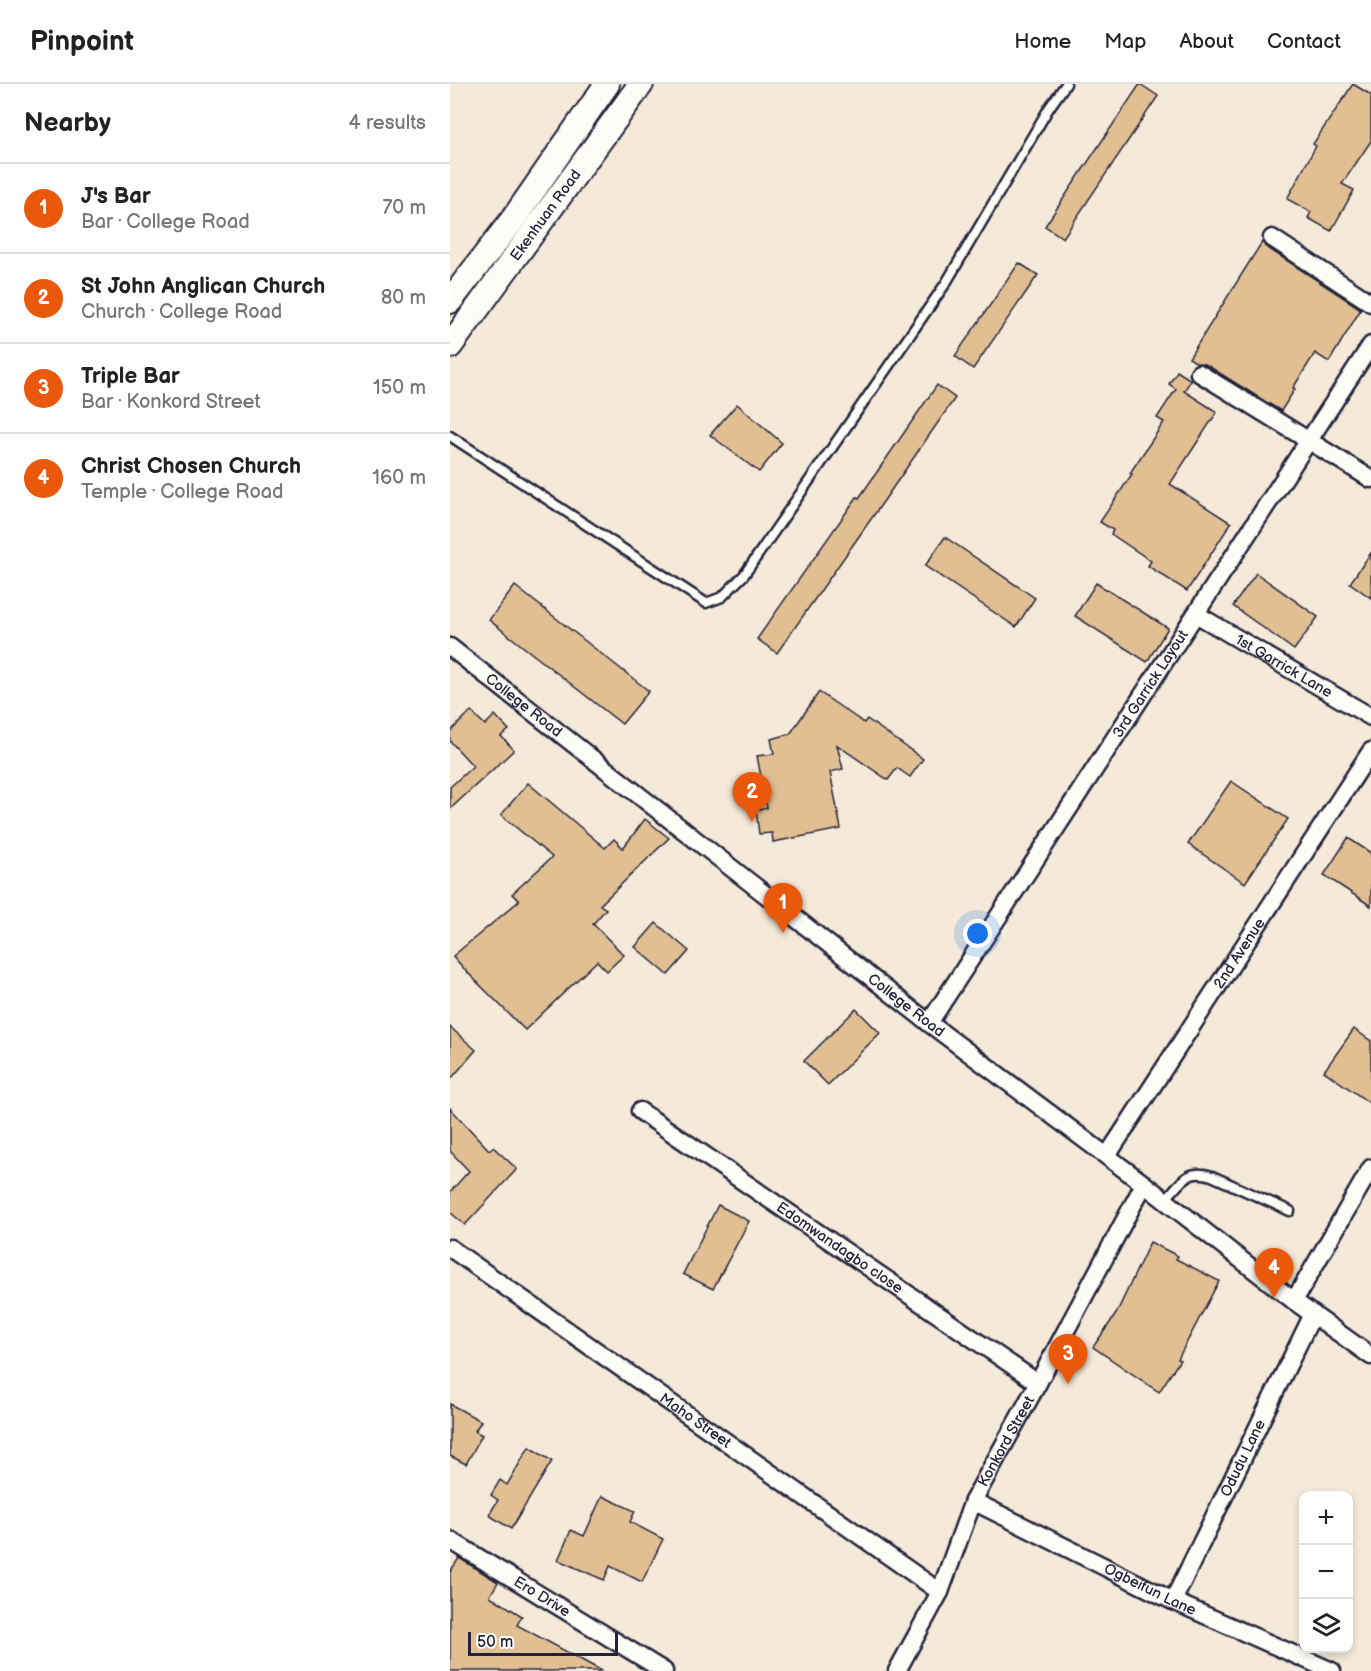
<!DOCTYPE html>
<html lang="en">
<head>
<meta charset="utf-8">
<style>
  :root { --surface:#fff; --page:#f2f2f2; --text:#222; --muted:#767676; --line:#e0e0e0; --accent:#ea580c }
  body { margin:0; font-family:"Balsamiq Sans",sans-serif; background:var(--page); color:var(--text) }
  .controls { position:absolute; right:18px; bottom:18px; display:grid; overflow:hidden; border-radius:12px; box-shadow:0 3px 9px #0003 }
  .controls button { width:54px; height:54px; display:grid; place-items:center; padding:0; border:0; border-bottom:2px solid var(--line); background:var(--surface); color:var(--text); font:30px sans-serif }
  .scale { position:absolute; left:18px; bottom:15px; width:150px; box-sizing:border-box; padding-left:6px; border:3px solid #22223b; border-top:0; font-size:16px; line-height:21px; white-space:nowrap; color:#22223b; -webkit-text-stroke:4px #fdfcf7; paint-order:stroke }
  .you { position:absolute; left:528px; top:850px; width:21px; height:21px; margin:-15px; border:4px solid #fff; border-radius:50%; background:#1a73e8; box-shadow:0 0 0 9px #1a73e833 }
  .badge { display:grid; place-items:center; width:39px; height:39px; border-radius:50%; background:var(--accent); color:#fff; font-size:20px; font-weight:700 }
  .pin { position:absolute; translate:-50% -50px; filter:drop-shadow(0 2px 3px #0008) }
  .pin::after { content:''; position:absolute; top:32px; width:21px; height:18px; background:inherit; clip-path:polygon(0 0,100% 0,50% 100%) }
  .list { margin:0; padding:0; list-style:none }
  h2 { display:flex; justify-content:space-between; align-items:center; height:78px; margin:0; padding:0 24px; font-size:26px }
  h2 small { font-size:20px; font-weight:400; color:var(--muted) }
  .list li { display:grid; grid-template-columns:39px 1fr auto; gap:18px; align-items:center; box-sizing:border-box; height:90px; padding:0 24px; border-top:2px solid var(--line) }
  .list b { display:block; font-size:22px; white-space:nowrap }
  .list p { margin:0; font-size:20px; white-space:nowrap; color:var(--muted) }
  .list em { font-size:20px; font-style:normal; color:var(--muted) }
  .icon { flex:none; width:33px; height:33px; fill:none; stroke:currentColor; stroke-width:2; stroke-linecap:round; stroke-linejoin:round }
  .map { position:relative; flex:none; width:921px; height:1587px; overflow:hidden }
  header { display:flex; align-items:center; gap:36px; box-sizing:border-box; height:84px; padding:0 30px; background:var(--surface); border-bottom:2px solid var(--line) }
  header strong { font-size:28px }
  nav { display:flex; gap:33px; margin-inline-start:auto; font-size:21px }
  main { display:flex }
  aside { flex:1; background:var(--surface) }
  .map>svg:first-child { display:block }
</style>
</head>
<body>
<header>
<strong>Pinpoint</strong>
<nav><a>Home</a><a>Map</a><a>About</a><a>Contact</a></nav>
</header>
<main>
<aside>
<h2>Nearby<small>4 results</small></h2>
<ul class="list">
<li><span class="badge">1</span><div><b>J's Bar</b><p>Bar · College Road</p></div><em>70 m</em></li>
<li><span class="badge">2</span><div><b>St John Anglican Church</b><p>Church · College Road</p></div><em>80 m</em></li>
<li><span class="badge">3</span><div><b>Triple Bar</b><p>Bar · Konkord Street</p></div><em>150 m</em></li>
<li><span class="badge">4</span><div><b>Christ Chosen Church</b><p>Temple · College Road</p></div><em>160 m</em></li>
</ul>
</aside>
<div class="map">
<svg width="921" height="1587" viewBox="0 0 921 1587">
  <rect width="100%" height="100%" fill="#f5ead9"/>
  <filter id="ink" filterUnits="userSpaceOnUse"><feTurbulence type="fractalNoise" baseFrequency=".0167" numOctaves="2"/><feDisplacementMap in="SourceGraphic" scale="12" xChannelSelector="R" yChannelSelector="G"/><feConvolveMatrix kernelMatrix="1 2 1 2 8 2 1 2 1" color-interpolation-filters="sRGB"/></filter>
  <g filter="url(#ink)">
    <g fill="#e1bf93" stroke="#22223b" stroke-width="1.5">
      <path d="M 690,0 L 708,12 L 613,154 L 595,142 Z"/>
      <path d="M 903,0 L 921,11 L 921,57 L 892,100 L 904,106 L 881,147 L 858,134 L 861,128 L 837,115 L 866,62 L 863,60 Z"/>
      <path d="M 812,158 L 816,163 L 911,225 L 879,278 L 865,269 L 843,304 L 845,305 L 831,327 L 755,280 L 747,279 L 739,274 Z"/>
      <path d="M 569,179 L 588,191 L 523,285 L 505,272 Z"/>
      <path d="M 727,287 L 741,296 L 734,307 L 767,328 L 720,400 L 781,439 L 737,507 L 698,482 L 701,477 L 661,450 L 663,446 L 650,438 L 682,390 L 680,389 L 714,338 L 707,334 L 726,305 L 719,300 Z"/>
      <path d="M 487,301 L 505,314 L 433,418 L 327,569 L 307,555 L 407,413 L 409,414 Z"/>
      <path d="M 287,320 L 332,359 L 309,388 L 260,351 Z"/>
      <path d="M 495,453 L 585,514 L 566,543 L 475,482 Z"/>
      <path d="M 921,469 L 921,514 L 900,499 Z"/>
      <path d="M 806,489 L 868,533 L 844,566 L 783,522 Z"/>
      <path d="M 646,499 L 718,544 L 697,578 L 625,532 Z"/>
      <path d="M 65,502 L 199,607 L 172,640 L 39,536 Z"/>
      <path d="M 369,608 L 414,639 L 417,635 L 473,675 L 460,693 L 447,684 L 438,696 L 387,661 L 393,685 L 380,688 L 391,745 L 323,758 L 322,749 L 309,750 L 306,726 L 317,724 L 307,672 L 324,670 L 321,655 L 340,650 Z"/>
      <path d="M 21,627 L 35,641 L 45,631 L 59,646 L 51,652 L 64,666 L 0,725 L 0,703 L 23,682 L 0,657 L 0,648 Z"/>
      <path d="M 781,697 L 838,735 L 795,799 L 738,760 Z"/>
      <path d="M 78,699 L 155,764 L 164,755 L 173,764 L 195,735 L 219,754 L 150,821 L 156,825 L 143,840 L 174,871 L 157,887 L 147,877 L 75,946 L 15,886 L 3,872 L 69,817 L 62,810 L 102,773 L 51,731 Z"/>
      <path d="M 898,754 L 921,769 L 921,822 L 874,791 Z"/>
      <path d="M 206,839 L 239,867 L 218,891 L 185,863 Z"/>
      <path d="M 406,925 L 430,949 L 378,1001 L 354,977 Z"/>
      <path d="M 0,943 L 26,966 L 0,996 Z"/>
      <path d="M 904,945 L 921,957 L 921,1020 L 874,987 Z"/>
      <path d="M 0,1024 L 39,1066 L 43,1063 L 67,1085 L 15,1141 L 0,1128 L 0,1108 L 19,1087 L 0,1067 Z"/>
      <path d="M 268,1121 L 299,1137 L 263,1205 L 233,1190 Z"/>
      <path d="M 700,1158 L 728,1172 L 726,1175 L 769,1197 L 728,1275 L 730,1276 L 709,1308 L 643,1263 L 666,1230 Z"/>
      <path d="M 0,1320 L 31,1337 L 25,1347 L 32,1351 L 16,1380 L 0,1372 Z"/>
      <path d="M 79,1363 L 102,1377 L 61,1445 L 39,1431 L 48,1416 L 41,1411 L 50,1396 L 57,1401 Z"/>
      <path d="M 152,1412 L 185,1427 L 180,1438 L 213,1455 L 192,1498 L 160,1482 L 154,1496 L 108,1476 L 121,1446 L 134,1452 Z"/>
      <path d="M 9,1474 L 48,1498 L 40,1512 L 72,1532 L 67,1541 L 152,1587 L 0,1587 L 0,1488 Z"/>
    </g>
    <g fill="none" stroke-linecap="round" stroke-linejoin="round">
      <g stroke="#22223b" stroke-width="13">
        <g id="service">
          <path d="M 0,352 L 256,519 L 272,513 L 294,491 L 496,199 L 599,24 L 616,0"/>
          <path d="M 715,1116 C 731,1099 736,1084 762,1092 L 840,1127"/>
        </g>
      </g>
      <g stroke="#22223b" stroke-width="21">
        <g id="minor">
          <path d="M 822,154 L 921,219"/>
          <path d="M 749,289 L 921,395"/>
          <path id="s1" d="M 746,530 L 921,633"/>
          <path id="s2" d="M 0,563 L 479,939 L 694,1100 L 844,1217 L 921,1272"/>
          <path id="s3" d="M 479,939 L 921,261"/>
          <path id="s4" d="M 190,1027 L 588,1299"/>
          <path id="s5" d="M 657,1072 L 921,667"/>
          <path id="s6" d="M 0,1164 L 490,1508"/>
          <path d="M 844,1217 L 921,1084"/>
          <path id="s7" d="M 523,1417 L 723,1517 L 882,1587"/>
          <path id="s8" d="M 0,1456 L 214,1587"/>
          <path id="s9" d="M 723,1517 L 863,1230"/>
          <path id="s10" d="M 447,1587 L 490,1508 L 523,1417 L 588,1299 L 694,1100"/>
        </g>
      </g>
      <g stroke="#22223b" stroke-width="28">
        <g id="secondary">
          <path d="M 0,217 L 64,134 L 157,0"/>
          <path id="s11" d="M 0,262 L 191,0"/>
        </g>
      </g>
      <use href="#service" stroke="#fdfcf7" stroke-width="8"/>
      <use href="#minor" stroke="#fdfcf7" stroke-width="16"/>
      <use href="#secondary" stroke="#fdfcf7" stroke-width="24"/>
    </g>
  </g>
  <g text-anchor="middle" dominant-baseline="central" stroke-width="6" stroke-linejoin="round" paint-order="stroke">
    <g font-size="15" fill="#22223b" stroke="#fdfcf7">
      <text stroke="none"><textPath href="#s11" startOffset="162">Ekenhuan Road</textPath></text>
      <text stroke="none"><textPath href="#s1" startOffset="102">1st Garrick Lane</textPath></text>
      <text stroke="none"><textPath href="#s3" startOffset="405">3rd Garrick Layout</textPath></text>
      <text stroke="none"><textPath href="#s2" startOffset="94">College Road</textPath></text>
      <text stroke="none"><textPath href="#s5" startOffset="242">2nd Avenue</textPath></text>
      <text stroke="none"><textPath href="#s2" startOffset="580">College Road</textPath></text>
      <text stroke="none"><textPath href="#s4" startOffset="242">Edomwandagbo close</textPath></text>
      <text stroke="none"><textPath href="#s6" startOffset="300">Maho Street</textPath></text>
      <text stroke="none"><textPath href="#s10" startOffset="255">Konkord Street</textPath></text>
      <text stroke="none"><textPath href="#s9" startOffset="159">Odudu Lane</textPath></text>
      <text stroke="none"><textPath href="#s7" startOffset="198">Ogbeifun Lane</textPath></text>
      <text stroke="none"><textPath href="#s8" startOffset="108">Ero Drive</textPath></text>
    </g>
  </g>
</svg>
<div class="controls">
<button>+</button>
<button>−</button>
<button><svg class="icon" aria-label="layers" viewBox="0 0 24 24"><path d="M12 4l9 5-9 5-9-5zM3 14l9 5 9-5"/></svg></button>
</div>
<div class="scale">50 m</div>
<div class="you"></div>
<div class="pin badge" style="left:333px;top:849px">1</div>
<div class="pin badge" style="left:302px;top:738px">2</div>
<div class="pin badge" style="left:618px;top:1300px">3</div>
<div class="pin badge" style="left:824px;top:1214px">4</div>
</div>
</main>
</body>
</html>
